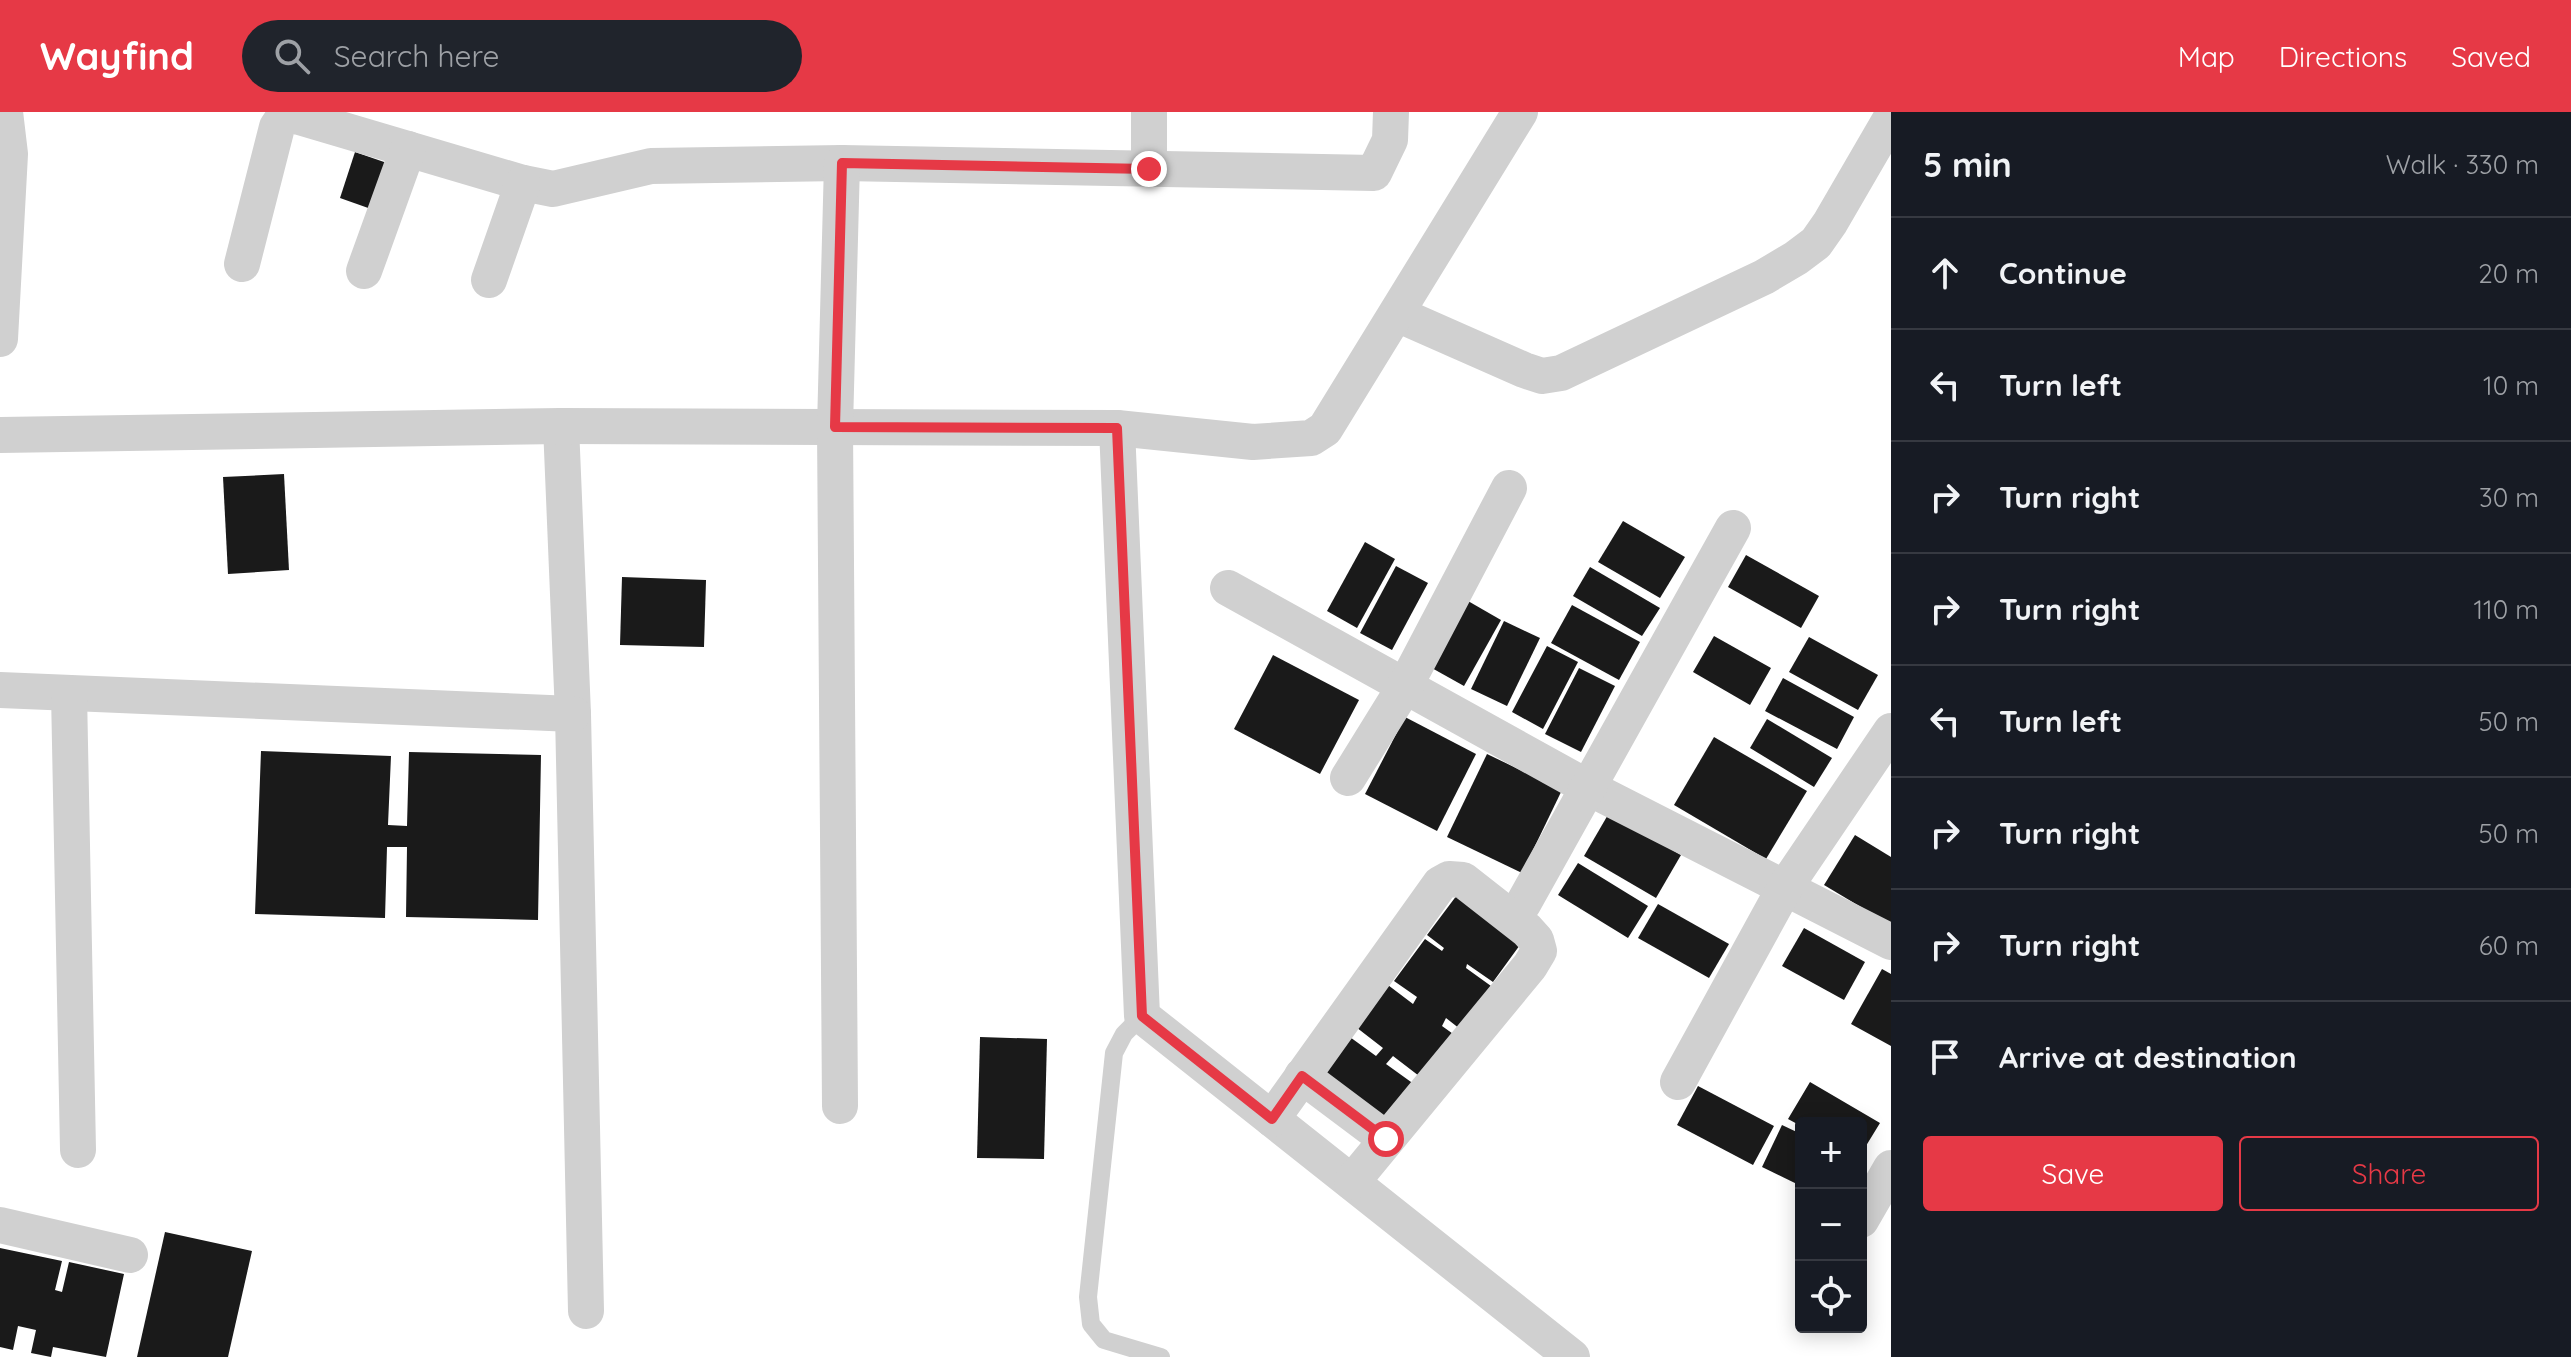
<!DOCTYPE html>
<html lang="en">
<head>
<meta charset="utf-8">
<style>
  :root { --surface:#171b24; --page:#20242c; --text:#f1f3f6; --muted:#9ea1a6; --line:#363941; --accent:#e63946 }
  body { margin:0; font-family:Quicksand,sans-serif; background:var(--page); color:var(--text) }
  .controls { position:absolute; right:24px; bottom:24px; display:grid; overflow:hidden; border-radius:8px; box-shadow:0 4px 20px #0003 }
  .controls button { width:72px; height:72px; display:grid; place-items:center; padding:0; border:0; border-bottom:2px solid var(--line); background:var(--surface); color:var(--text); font:40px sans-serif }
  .stop { position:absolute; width:24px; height:24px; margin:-18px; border:6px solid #e63946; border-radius:50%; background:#fff }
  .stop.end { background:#e63946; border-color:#fff; box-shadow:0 2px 8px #0008 }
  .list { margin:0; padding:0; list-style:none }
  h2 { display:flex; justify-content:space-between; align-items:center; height:104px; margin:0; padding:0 32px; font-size:34px }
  h2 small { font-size:26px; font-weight:400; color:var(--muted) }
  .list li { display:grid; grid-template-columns:52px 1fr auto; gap:24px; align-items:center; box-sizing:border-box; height:112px; padding:0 32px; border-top:2px solid var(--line) }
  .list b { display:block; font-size:30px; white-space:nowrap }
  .list em { font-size:26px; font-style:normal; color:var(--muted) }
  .actions { display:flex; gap:16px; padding:24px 32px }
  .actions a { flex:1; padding:18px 0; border:2px solid var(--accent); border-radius:8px; text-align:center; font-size:28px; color:var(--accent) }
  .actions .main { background:var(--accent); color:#fff }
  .icon { flex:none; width:44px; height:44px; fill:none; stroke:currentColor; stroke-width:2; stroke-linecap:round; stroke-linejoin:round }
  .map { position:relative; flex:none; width:1891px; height:1245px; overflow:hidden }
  header { display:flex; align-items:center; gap:48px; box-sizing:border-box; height:112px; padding:0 40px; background:var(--accent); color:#fff }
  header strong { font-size:38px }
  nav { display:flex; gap:44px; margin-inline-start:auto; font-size:28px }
  .search { width:560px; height:72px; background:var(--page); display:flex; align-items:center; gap:20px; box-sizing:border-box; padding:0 28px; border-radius:44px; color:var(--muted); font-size:30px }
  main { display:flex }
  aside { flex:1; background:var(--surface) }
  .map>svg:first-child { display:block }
</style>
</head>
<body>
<header>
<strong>Wayfind</strong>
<div class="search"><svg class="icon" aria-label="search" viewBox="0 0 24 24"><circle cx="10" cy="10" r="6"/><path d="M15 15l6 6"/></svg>Search here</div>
<nav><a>Map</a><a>Directions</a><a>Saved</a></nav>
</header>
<main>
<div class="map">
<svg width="1891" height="1245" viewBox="0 0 1891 1245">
  <rect width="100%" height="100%" fill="#fff"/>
  <g fill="#1a1a1a">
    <path d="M 355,40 L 387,51 L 371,97 L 340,86 Z"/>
    <path d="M 284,362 L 289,458 L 228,462 L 223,365 Z"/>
    <path d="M 1623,409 L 1685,445 L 1660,486 L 1598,450 Z"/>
    <path d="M 1365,430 L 1395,447 L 1357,516 L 1327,499 Z"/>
    <path d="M 1746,443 L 1819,484 L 1801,516 L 1728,475 Z"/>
    <path d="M 1396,454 L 1428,471 L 1392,538 L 1360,521 Z"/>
    <path d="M 1590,455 L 1660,496 L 1642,524 L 1573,484 Z"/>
    <path d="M 622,465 L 706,468 L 704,535 L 620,533 Z"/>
    <path d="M 1468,489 L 1501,508 L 1464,574 L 1430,555 Z"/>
    <path d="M 1572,493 L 1640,530 L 1619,568 L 1551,531 Z"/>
    <path d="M 1504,509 L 1540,526 L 1507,594 L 1471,577 Z"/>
    <path d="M 1714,524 L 1771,556 L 1750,593 L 1693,560 Z"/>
    <path d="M 1809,525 L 1878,563 L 1858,598 L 1789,560 Z"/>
    <path d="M 1547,534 L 1578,550 L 1543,617 L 1512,600 Z"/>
    <path d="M 1273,543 L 1359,588 L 1320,662 L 1234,617 Z"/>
    <path d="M 1579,556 L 1615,574 L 1581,640 L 1545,622 Z"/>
    <path d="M 1783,566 L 1854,605 L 1837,637 L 1765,599 Z"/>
    <path d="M 1405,605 L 1476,642 L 1437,719 L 1365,682 Z"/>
    <path d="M 1767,607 L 1832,646 L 1814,675 L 1750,636 Z"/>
    <path d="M 1714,625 L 1807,679 L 1766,747 L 1674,693 Z"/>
    <path d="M 261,639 L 391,644 L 388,713 L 407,714 L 409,640 L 541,643 L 538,808 L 406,805 L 407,735 L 387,735 L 385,806 L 255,802 Z"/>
    <path d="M 1487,642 L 1562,678 L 1522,761 L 1447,725 Z"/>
    <path d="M 1609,701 L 1681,743 L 1656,786 L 1584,744 Z"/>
    <path d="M 1855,723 L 1891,745 L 1891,813 L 1824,773 Z"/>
    <path d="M 1578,751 L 1648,794 L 1628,826 L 1558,783 Z"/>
    <path d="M 1460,779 L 1525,826 L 1493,870 L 1467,852 L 1466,856 L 1491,874 L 1460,917 L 1446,906 L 1442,914 L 1456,924 L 1423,967 L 1393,944 L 1386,952 L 1418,975 L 1385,1020 L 1310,964 L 1343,920 L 1376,944 L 1383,936 L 1352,912 L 1384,870 L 1413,892 L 1417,885 L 1394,869 L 1425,827 L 1442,839 L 1444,836 L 1427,823 Z"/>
    <path d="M 1658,792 L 1729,832 L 1709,866 L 1638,826 Z"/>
    <path d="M 1804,816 L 1865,850 L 1844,888 L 1782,854 Z"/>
    <path d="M 1882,857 L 1891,862 L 1891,934 L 1851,912 Z"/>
    <path d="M 980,925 L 1047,927 L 1044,1047 L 977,1046 Z"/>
    <path d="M 1810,970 L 1880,1011 L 1861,1042 L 1861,1011 L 1801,1011 L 1801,1014 L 1788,1007 Z"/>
    <path d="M 1698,974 L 1774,1014 L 1753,1053 L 1677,1013 Z"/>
    <path d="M 1782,1013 L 1801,1022 L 1801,1074 L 1762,1055 Z"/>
    <path d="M 165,1120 L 252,1139 L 228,1245 L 137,1245 Z"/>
    <path d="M 0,1136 L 62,1149 L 55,1178 L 62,1180 L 69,1150 L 124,1162 L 106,1245 L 53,1235 L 51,1245 L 31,1241 L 36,1218 L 18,1214 L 13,1238 L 0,1235 Z"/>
  </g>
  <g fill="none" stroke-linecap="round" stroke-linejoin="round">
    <path stroke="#d0d0d0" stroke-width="18" d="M 1142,904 L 1124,922 L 1114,941 L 1088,1185 L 1091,1212 L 1104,1228 L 1161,1245"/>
    <g stroke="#d0d0d0" stroke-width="36">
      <path d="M 1149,57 L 1149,0"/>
      <path d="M 242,152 L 277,15 L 283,6 L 296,4 L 523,71 L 553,77 L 651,54 L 842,51 L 1374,61 L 1390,28 L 1391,0"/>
      <path d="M 364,159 L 408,37"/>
      <path d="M 489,168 L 523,71"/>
      <path d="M 1397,202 L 1524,258 L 1542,264 L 1561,261 L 1764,165 L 1796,146 L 1816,131 L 1830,111 L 1891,6"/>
      <path d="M 0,227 L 10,42 L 5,0"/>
      <path d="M 561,314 L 573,602 L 586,1199"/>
      <path d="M 1117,316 L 1142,904 L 1572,1245"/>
      <path d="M 0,323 L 561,314 L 1117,316 L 1253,330 L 1311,326 L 1325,317 L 1520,0"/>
      <path d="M 1228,476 L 1589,676 L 1891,830"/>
      <path d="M 0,578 L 573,602"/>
      <path d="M 69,581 L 78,1038"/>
      <path d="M 1348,666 L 1405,574 L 1509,376"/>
      <path d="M 1523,792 L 1733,416"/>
      <path d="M 1302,964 L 1386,1027"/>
      <path d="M 1678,970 L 1784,777 L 1891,619"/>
      <path d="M 840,994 L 835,315 L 842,51"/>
      <path d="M 1272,1007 L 1440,772 L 1449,767 L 1463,768 L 1527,818 L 1536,828 L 1539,839 L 1530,854 L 1352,1070"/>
      <path d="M 1861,1108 L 1891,1056"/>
      <path d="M 0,1113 L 130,1143"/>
    </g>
  </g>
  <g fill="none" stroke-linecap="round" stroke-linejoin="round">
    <path stroke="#e63946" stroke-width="10" d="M 1149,57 L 842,51 L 835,315 L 1117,316 L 1142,904 L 1272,1007 L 1302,964 L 1386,1027"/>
  </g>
</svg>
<div class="controls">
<button>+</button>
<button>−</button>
<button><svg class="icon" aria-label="locate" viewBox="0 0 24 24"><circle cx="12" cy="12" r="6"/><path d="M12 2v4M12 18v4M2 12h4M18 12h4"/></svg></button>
</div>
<div class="stop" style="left:1386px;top:1027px"></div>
<div class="stop end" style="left:1149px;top:57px"></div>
</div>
<aside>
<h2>5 min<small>Walk · 330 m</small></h2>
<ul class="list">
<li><svg class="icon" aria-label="ahead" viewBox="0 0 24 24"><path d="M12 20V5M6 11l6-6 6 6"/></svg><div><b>Continue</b></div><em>20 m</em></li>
<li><svg class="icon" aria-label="left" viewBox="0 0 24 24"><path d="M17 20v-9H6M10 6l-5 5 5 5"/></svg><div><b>Turn left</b></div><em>10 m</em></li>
<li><svg class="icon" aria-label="right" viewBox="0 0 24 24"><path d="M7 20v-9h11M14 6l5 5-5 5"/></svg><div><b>Turn right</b></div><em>30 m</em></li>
<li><svg class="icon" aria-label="right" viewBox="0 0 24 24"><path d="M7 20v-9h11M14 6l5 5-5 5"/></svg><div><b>Turn right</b></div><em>110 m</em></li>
<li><svg class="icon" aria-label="left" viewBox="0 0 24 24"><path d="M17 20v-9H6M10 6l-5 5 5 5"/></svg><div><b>Turn left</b></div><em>50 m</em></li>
<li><svg class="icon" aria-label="right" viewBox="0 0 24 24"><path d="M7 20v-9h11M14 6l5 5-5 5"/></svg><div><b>Turn right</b></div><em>50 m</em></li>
<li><svg class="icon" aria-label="right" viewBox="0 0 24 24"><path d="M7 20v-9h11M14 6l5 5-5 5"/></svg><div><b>Turn right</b></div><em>60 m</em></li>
<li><svg class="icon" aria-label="arrive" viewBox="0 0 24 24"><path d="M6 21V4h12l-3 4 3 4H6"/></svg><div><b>Arrive at destination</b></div></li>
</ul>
<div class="actions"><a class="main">Save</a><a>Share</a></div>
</aside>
</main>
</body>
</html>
